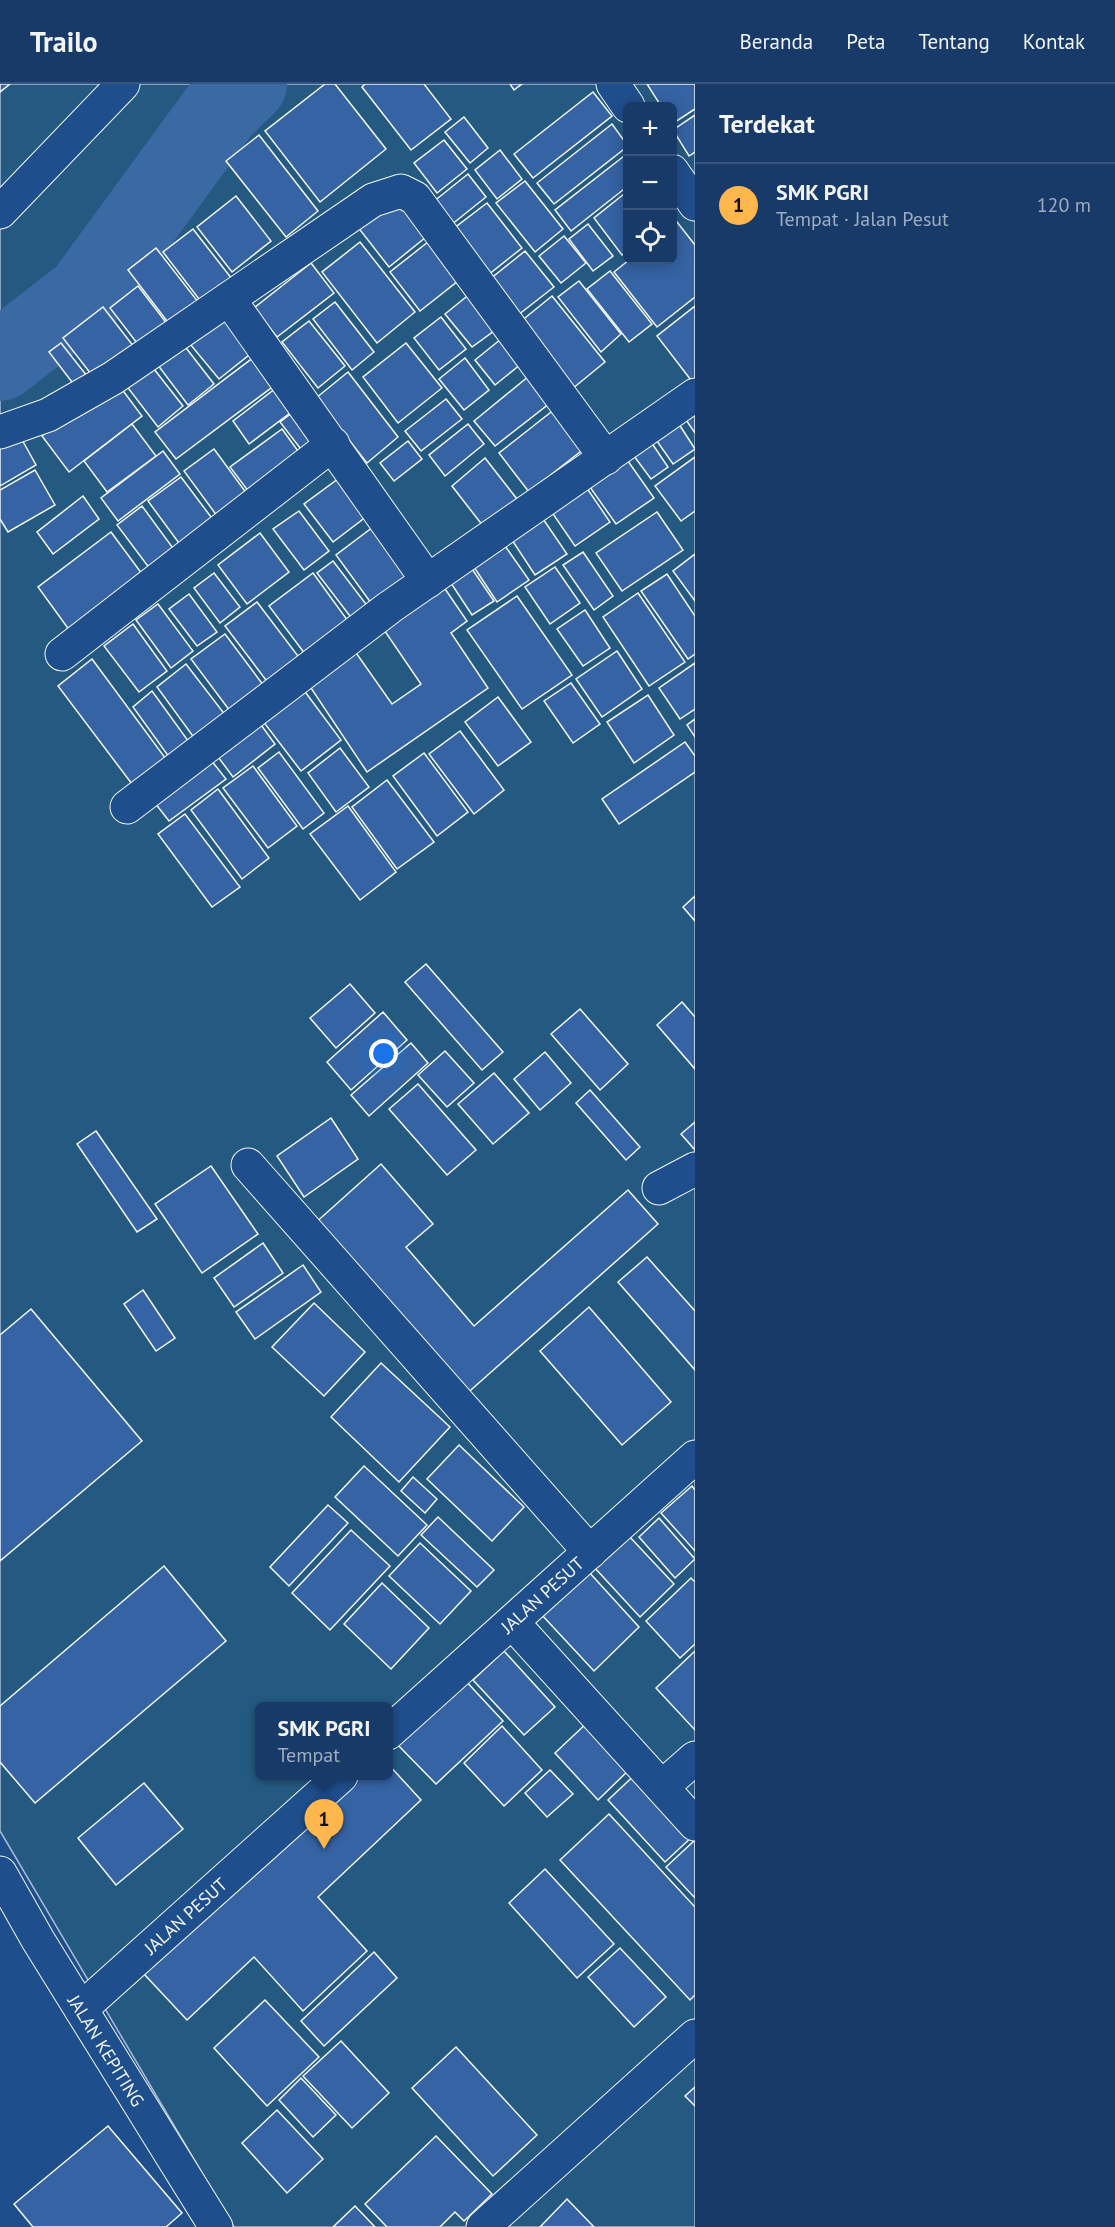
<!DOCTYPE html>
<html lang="id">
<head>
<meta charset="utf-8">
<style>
  :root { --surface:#173a69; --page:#244571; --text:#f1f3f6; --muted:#9eadc0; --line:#36547d; --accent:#ffb74d }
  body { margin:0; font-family:"PT Sans",sans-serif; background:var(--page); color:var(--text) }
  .controls { position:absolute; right:18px; top:18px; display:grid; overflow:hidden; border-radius:9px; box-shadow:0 3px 15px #0003 }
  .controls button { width:54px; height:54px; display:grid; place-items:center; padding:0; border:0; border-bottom:2px solid var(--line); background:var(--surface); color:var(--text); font:30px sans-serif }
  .you { position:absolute; left:384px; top:970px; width:21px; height:21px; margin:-15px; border:4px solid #fff; border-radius:50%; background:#1a73e8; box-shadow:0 0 0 9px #1a73e833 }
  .badge { display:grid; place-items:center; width:39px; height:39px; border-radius:50%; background:var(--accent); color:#111; font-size:20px; font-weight:700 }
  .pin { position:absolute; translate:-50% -50px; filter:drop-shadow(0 2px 3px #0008) }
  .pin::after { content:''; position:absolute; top:32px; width:21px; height:18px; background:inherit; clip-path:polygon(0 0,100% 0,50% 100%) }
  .popup { position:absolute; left:255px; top:1618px; width:138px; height:78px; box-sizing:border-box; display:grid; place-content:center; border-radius:9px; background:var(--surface); filter:drop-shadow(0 2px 4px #0005); font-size:20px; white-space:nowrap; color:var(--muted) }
  .popup b { font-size:22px; color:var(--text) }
  .popup::after { content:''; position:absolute; left:50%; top:100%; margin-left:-12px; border:12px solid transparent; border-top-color:var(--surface) }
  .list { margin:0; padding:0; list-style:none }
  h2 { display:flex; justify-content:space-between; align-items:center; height:78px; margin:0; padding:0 24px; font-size:26px }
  h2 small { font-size:20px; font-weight:400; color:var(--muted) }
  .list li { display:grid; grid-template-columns:39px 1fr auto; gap:18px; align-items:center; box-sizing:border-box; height:84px; padding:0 24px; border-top:2px solid var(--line) }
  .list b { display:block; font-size:22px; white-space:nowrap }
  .list p { margin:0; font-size:20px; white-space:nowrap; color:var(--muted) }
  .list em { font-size:20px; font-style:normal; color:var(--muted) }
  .icon { flex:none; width:33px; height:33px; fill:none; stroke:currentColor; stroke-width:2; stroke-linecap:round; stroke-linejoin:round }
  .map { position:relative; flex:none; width:695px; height:2143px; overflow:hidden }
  header { display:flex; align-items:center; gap:36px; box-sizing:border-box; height:84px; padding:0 30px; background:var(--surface); border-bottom:2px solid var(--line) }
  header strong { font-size:28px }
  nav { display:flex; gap:33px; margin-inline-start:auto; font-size:21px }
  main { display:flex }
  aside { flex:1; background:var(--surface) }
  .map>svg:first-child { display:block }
</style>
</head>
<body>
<header>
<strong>Trailo</strong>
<nav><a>Beranda</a><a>Peta</a><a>Tentang</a><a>Kontak</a></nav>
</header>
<main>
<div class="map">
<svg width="695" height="2143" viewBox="0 0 695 2143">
  <rect width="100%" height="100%" fill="#1f4e8c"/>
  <path fill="#245a82" stroke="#a8bbd7" stroke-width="1.5" fill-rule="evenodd" d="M 0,0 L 695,0 L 695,2143 L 234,2143 L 0,1747 ZM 628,22 L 672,22 L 672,176 L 628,176 ZM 260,1622 L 388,1622 L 388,1692 L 260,1692 Z"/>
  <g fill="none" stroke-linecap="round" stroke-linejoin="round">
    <path stroke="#3b69a3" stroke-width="80" d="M 0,277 L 85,211 L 221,25 L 247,0"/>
  </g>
  <g fill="#3563a3" stroke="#f2f6ff" stroke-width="1.5">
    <path d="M 0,0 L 10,0 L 0,8 Z"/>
    <path d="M 325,0 L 335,0 L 386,65 L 320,118 L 265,47 Z"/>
    <path d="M 365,0 L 424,0 L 451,35 L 411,66 L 362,3 Z"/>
    <path d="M 510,0 L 522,0 L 514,6 Z"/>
    <path d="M 647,0 L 695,0 L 695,25 L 672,40 L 672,22 L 661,22 Z"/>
    <path d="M 593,8 L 612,32 L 533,94 L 514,70 Z"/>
    <path d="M 695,31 L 695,68 L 689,72 L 673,46 Z"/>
    <path d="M 464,33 L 488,64 L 470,79 L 445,48 Z"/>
    <path d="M 612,40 L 628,62 L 554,120 L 537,99 Z"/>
    <path d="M 259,51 L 318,127 L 286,153 L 226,77 Z"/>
    <path d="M 444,56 L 467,85 L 437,109 L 414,79 Z"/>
    <path d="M 500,66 L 522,95 L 497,115 L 475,86 Z"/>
    <path d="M 628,69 L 628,102 L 571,147 L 555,126 Z"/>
    <path d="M 468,90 L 486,113 L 451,141 L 433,118 Z"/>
    <path d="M 525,97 L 563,145 L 535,168 L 496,119 Z"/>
    <path d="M 399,109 L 431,149 L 389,183 L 357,142 Z"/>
    <path d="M 624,110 L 628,115 L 628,167 L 622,171 L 594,134 Z"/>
    <path d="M 236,112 L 271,157 L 232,188 L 197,143 Z"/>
    <path d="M 487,119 L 522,164 L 488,191 L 453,145 Z"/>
    <path d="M 677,138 L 695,161 L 695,213 L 657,243 L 614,188 L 629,176 L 672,176 L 672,142 Z"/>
    <path d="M 588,140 L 613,172 L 593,187 L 569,155 Z"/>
    <path d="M 193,145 L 232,195 L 202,219 L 163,168 Z"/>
    <path d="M 564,152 L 586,179 L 561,199 L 539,172 Z"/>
    <path d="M 433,154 L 463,193 L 420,227 L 390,188 Z"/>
    <path d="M 360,158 L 415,228 L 377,259 L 322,188 Z"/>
    <path d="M 156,164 L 199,219 L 170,241 L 128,186 Z"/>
    <path d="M 525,167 L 554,203 L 518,231 L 490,195 Z"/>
    <path d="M 311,179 L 334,209 L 277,253 L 254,224 Z"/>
    <path d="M 610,187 L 652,240 L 629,258 L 587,205 Z"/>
    <path d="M 579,197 L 621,250 L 601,268 L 558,213 Z"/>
    <path d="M 138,202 L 168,241 L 140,263 L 110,224 Z"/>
    <path d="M 471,209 L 498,244 L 472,263 L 445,230 Z"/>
    <path d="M 552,212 L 605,278 L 572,305 L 520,238 Z"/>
    <path d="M 335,218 L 374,268 L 352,286 L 313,235 Z"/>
    <path d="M 695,222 L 695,300 L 694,300 L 657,252 Z"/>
    <path d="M 103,223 L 138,268 L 98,299 L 63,254 Z"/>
    <path d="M 227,232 L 254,267 L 219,295 L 190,260 Z"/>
    <path d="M 441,233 L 466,265 L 439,286 L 414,254 Z"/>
    <path d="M 309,237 L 345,282 L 318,304 L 282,258 Z"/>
    <path d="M 506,251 L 526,276 L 495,301 L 475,276 Z"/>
    <path d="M 61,259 L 91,297 L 78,306 L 49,268 Z"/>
    <path d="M 406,259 L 442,304 L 398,339 L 363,293 Z"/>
    <path d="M 183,260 L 214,300 L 188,321 L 157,280 Z"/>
    <path d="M 258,270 L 279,298 L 176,375 L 155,348 Z"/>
    <path d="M 465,274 L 489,306 L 464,326 L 439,295 Z"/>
    <path d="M 150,280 L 183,322 L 158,343 L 125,300 Z"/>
    <path d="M 348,288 L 398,353 L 367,379 L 316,314 Z"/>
    <path d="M 529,292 L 550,319 L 495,362 L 474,337 Z"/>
    <path d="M 115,296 L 142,332 L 69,388 L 42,352 Z"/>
    <path d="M 280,301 L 298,323 L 249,360 L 233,337 Z"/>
    <path d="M 446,315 L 462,335 L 421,367 L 405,347 Z"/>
    <path d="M 560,321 L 590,360 L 529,408 L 499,369 Z"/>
    <path d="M 301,322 L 330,361 L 310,377 L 280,338 Z"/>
    <path d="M 695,325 L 695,349 L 684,333 Z"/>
    <path d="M 675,334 L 695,365 L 673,380 L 652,350 Z"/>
    <path d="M 132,340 L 156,372 L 107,408 L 84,377 Z"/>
    <path d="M 468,340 L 484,360 L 445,392 L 429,371 Z"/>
    <path d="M 282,345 L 306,378 L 255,416 L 230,383 Z"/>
    <path d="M 20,352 L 36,381 L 0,402 L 0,363 Z"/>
    <path d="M 649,355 L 668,383 L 651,395 L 631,368 Z"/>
    <path d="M 408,357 L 422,375 L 394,397 L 380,379 Z"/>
    <path d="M 214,365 L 253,418 L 223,440 L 184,387 Z"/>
    <path d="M 163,367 L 180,390 L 118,437 L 101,414 Z"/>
    <path d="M 623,370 L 654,414 L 616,440 L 585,396 Z"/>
    <path d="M 695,373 L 695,427 L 681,437 L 655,402 Z"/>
    <path d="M 485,374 L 517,415 L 483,442 L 452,402 Z"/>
    <path d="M 35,386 L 55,421 L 8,448 L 0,435 L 0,406 Z"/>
    <path d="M 342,392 L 371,429 L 333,458 L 304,420 Z"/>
    <path d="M 181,393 L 220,445 L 187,470 L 148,417 Z"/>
    <path d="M 584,400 L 610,438 L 575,462 L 549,424 Z"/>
    <path d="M 83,412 L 99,435 L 53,470 L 37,448 Z"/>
    <path d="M 142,422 L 181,475 L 156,493 L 117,441 Z"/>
    <path d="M 299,427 L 329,467 L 304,486 L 273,445 Z"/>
    <path d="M 657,428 L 683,466 L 622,507 L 596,469 Z"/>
    <path d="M 539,429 L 567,470 L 535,491 L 508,450 Z"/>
    <path d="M 377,440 L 415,492 L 374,523 L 336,471 Z"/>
    <path d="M 111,448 L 148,498 L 75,554 L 38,503 Z"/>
    <path d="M 260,449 L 289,488 L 247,520 L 218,481 Z"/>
    <path d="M 503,459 L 529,496 L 497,518 L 472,480 Z"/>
    <path d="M 583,468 L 613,512 L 594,526 L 563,481 Z"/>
    <path d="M 695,470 L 695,517 L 673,487 Z"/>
    <path d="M 333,477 L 369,524 L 353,536 L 317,489 Z"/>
    <path d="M 468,479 L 494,517 L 472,531 L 447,493 Z"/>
    <path d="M 555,483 L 580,519 L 550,540 L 525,503 Z"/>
    <path d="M 214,489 L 240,523 L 220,539 L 194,504 Z"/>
    <path d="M 313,489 L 348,537 L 305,570 L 269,522 Z"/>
    <path d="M 667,490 L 695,532 L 695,570 L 688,575 L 641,507 Z"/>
    <path d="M 441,499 L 467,537 L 451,549 L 488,604 L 367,688 L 305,595 L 352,563 L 392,620 L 421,600 L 380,540 Z"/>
    <path d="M 638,509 L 685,578 L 649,602 L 603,533 Z"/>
    <path d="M 189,510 L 217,548 L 197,562 L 169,525 Z"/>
    <path d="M 517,512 L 572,591 L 522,625 L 467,546 Z"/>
    <path d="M 257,518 L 301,576 L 269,600 L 225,542 Z"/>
    <path d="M 158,520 L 193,567 L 171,584 L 136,536 Z"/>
    <path d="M 585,526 L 610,564 L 583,582 L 557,545 Z"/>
    <path d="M 133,540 L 167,587 L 139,608 L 104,562 Z"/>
    <path d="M 225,550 L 264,602 L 230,627 L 191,575 Z"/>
    <path d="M 617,567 L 642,605 L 602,633 L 576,595 Z"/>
    <path d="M 92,575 L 166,675 L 132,700 L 58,602 Z"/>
    <path d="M 695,579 L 695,625 L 680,635 L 659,604 Z"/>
    <path d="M 186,580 L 226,632 L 195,655 L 157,603 Z"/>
    <path d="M 571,599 L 600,640 L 573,659 L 544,617 Z"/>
    <path d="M 300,601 L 341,656 L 301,687 L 259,632 Z"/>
    <path d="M 152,607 L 189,658 L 169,673 L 133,623 Z"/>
    <path d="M 648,611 L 674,651 L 634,679 L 607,638 Z"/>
    <path d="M 498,613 L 531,658 L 498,682 L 465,638 Z"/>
    <path d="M 256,634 L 275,660 L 233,693 L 213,666 Z"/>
    <path d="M 695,635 L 695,653 L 687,641 Z"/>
    <path d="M 460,647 L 504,706 L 474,730 L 429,670 Z"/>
    <path d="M 685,658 L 695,672 L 695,688 L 619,740 L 602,715 Z"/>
    <path d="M 340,664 L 369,703 L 336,728 L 308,689 Z"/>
    <path d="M 279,668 L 324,729 L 303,745 L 258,684 Z"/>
    <path d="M 424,669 L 468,728 L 437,752 L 393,692 Z"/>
    <path d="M 207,671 L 226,695 L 169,737 L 151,714 Z"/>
    <path d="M 253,682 L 297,742 L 268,764 L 223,704 Z"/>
    <path d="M 387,696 L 434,758 L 397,785 L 352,723 Z"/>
    <path d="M 218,705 L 269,774 L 242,795 L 191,726 Z"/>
    <path d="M 348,722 L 396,788 L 360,816 L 310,750 Z"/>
    <path d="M 185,730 L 240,803 L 212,823 L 158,750 Z"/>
    <path d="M 695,812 L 695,837 L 683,823 Z"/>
    <path d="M 426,880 L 503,968 L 482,986 L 405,898 Z"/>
    <path d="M 350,900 L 375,929 L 336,964 L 310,934 Z"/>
    <path d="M 682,918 L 695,933 L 695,985 L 657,941 Z"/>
    <path d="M 580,925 L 628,980 L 600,1006 L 551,950 Z"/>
    <path d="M 383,928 L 407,956 L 351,1006 L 327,978 Z"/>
    <path d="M 411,959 L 428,979 L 369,1032 L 351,1011 Z"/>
    <path d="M 445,967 L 474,999 L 447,1023 L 418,991 Z"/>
    <path d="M 545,968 L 571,999 L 540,1026 L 514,995 Z"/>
    <path d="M 494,989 L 529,1029 L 493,1060 L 458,1020 Z"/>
    <path d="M 418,1000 L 476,1066 L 447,1091 L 389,1025 Z"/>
    <path d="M 590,1006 L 640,1063 L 626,1076 L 576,1019 Z"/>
    <path d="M 331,1034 L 358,1075 L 304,1113 L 277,1072 Z"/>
    <path d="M 695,1038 L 695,1066 L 681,1050 Z"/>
    <path d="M 96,1047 L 157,1135 L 137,1148 L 77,1060 Z"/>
    <path d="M 381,1080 L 433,1140 L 406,1163 L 474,1242 L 628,1106 L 658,1140 L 463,1313 L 313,1141 Z"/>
    <path d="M 211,1082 L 258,1150 L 202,1189 L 155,1120 Z"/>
    <path d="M 263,1159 L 283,1189 L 234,1223 L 214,1194 Z"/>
    <path d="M 647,1173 L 695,1227 L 695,1286 L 618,1198 Z"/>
    <path d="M 303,1181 L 321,1208 L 255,1255 L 236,1228 Z"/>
    <path d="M 143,1206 L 175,1254 L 156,1267 L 124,1220 Z"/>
    <path d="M 314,1219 L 365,1268 L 324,1312 L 272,1263 Z"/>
    <path d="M 589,1223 L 671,1318 L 622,1361 L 540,1267 Z"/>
    <path d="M 31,1225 L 142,1357 L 0,1477 L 0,1251 Z"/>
    <path d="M 381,1279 L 450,1343 L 399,1398 L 331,1333 Z"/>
    <path d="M 459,1361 L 524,1423 L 492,1457 L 427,1395 Z"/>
    <path d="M 364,1382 L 427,1441 L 398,1472 L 335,1413 Z"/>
    <path d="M 413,1393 L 437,1415 L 425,1429 L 401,1407 Z"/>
    <path d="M 692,1402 L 695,1406 L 695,1467 L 661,1429 Z"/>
    <path d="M 328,1421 L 348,1439 L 289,1502 L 270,1483 Z"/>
    <path d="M 438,1433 L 494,1486 L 477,1503 L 421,1451 Z"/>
    <path d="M 659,1434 L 695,1475 L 675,1494 L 639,1453 Z"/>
    <path d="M 351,1446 L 390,1482 L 330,1546 L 292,1509 Z"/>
    <path d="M 627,1450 L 674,1500 L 640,1533 L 593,1482 Z"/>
    <path d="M 420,1459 L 471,1507 L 440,1540 L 389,1492 Z"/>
    <path d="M 164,1482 L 226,1557 L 35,1719 L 0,1678 L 0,1622 Z"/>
    <path d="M 588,1487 L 639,1543 L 594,1587 L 541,1530 Z"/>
    <path d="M 691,1494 L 695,1498 L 695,1560 L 680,1574 L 646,1537 Z"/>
    <path d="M 382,1499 L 429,1544 L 391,1585 L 344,1540 Z"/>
    <path d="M 504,1567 L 555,1623 L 524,1651 L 473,1596 Z"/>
    <path d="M 695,1567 L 695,1646 L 656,1604 Z"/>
    <path d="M 463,1594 L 503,1637 L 436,1700 L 395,1658 Z"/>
    <path d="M 590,1636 L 633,1682 L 598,1716 L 555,1669 Z"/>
    <path d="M 502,1642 L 542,1686 L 504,1722 L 464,1679 Z"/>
    <path d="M 388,1680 L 421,1716 L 318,1813 L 367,1867 L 303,1927 L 254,1873 L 187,1936 L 144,1890 L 356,1692 L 388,1692 Z"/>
    <path d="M 550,1686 L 573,1710 L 547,1733 L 525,1709 Z"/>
    <path d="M 640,1686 L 695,1750 L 665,1778 L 608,1716 Z"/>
    <path d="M 144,1699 L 183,1745 L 116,1801 L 78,1754 Z"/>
    <path d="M 609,1730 L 695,1823 L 695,1911 L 690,1916 L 560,1776 Z"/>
    <path d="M 695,1756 L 695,1814 L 666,1783 Z"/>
    <path d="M 545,1785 L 614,1860 L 577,1894 L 509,1819 Z"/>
    <path d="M 620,1864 L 666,1913 L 634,1943 L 588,1893 Z"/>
    <path d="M 374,1868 L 397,1894 L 324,1962 L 301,1937 Z"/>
    <path d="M 265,1916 L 319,1973 L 267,2022 L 214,1964 Z"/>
    <path d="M 341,1957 L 389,2009 L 352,2044 L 303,1992 Z"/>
    <path d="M 456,1963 L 537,2051 L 493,2092 L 412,2004 Z"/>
    <path d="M 301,1994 L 336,2031 L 313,2053 L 279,2016 Z"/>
    <path d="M 695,2003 L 695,2022 L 685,2012 Z"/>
    <path d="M 277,2026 L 323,2075 L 287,2109 L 242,2059 Z"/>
    <path d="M 108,2042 L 182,2129 L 166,2143 L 33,2143 L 14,2120 Z"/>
    <path d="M 436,2052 L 492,2110 L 464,2137 L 455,2128 L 440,2143 L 387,2143 L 365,2120 Z"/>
    <path d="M 567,2115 L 594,2143 L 540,2143 Z"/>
    <path d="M 355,2122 L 375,2143 L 333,2143 Z"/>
  </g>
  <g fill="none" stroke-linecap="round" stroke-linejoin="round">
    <g stroke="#f2f6ff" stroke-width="35">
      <g id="minor">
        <path d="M 613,0 L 628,22"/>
        <path d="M 672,87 L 695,120"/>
        <path d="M 0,128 L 123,0"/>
        <path d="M 229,215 L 428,497"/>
        <path d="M 0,348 L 48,331 L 113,294 L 373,116 L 401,107 L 415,114 L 606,374"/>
        <path d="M 62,570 L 333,360"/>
        <path d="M 127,723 L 390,523 L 695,311"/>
        <path d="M 248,1081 L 590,1468"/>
        <path d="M 659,1104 L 695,1085"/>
        <path d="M 512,1538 L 695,1740"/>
        <path id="s1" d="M 388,1649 L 695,1373"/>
        <path d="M 662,1703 L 695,1674"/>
        <path id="s2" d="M 81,1925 L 341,1692"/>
        <path d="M 483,2143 L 695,1952"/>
      </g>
    </g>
    <g stroke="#f2f6ff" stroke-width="35">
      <g id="secondary">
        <path id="s3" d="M 0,1789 L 38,1856 L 216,2143"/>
      </g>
    </g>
    <use href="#minor" stroke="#1f4e8c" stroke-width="33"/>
    <use href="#secondary" stroke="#1f4e8c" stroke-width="33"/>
  </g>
  <g text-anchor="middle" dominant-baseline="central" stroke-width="4.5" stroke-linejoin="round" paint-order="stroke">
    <g font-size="18" fill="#f2f6ff" stroke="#1f4e8c">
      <text stroke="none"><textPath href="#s1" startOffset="207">JALAN PESUT</textPath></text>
      <text stroke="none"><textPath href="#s2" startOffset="140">JALAN PESUT</textPath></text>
      <text stroke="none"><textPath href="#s3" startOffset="207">JALAN KEPITING</textPath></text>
    </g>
  </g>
</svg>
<div class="controls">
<button>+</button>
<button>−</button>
<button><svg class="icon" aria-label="locate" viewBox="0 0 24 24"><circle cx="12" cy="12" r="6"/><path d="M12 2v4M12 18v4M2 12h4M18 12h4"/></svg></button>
</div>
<div class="you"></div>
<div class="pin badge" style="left:324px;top:1765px">1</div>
<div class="popup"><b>SMK PGRI</b>Tempat</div>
</div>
<aside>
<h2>Terdekat<small></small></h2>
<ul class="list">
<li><span class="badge">1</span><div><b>SMK PGRI</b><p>Tempat · Jalan Pesut</p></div><em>120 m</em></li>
</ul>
</aside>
</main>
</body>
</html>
